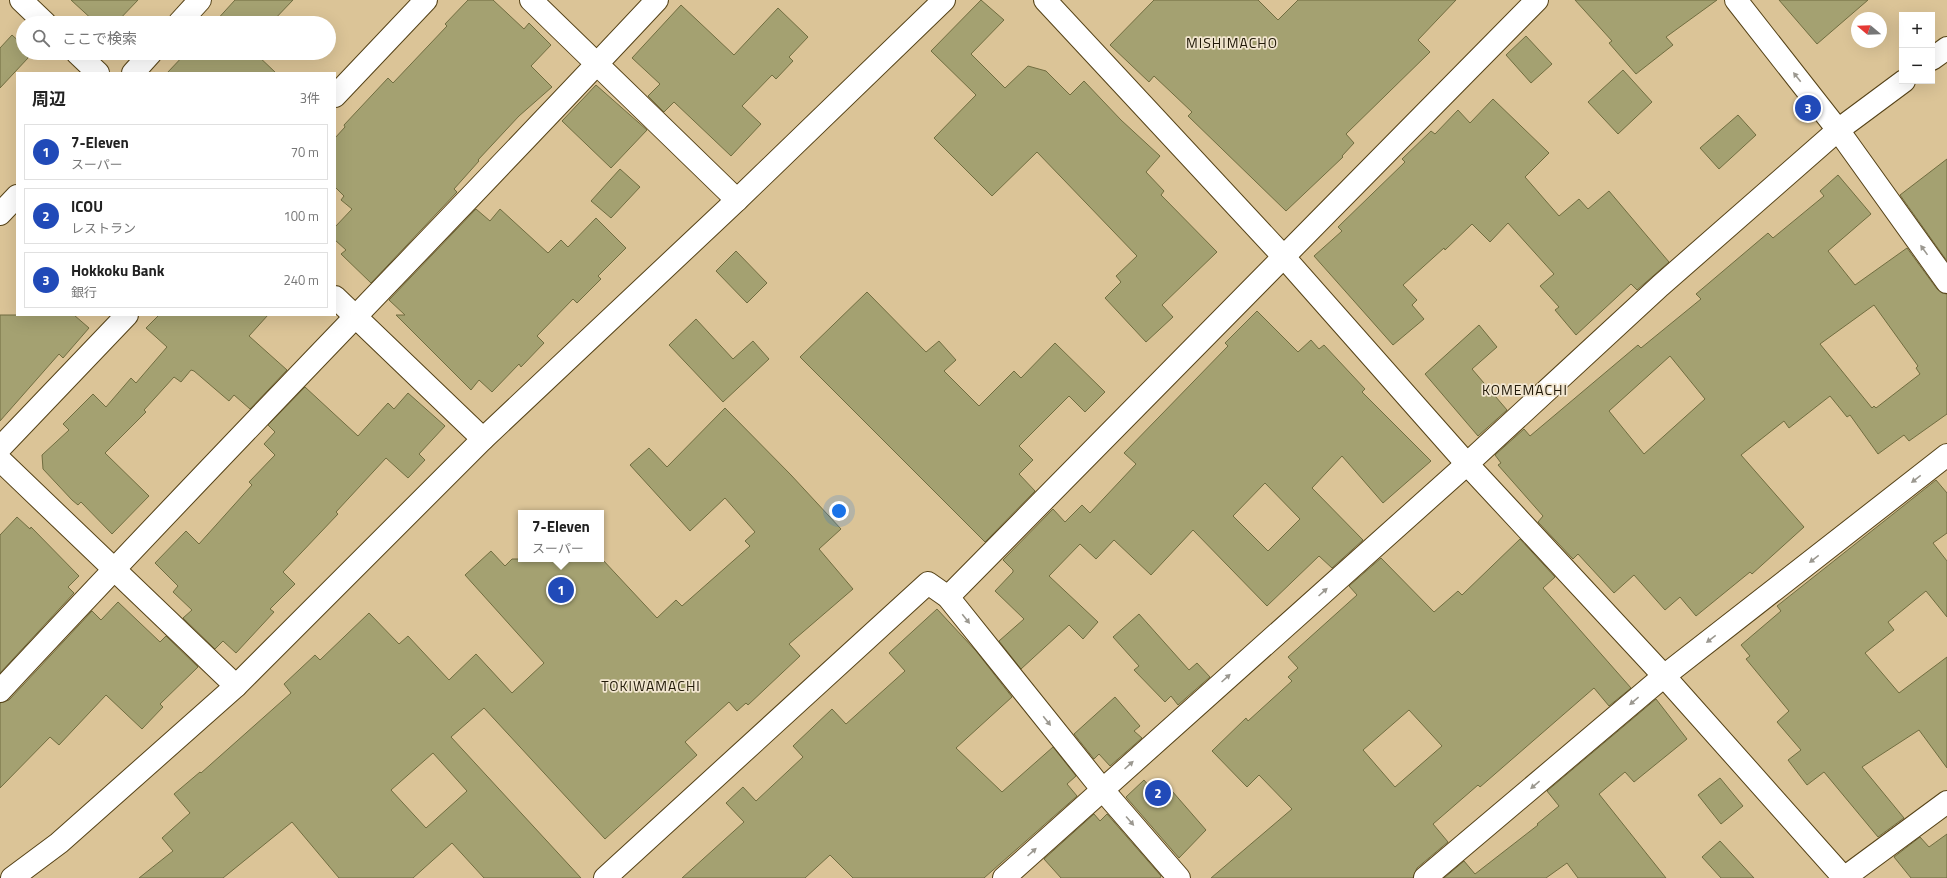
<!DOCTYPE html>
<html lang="ja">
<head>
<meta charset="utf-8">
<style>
  :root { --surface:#fff; --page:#f2f2f2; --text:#222; --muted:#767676; --line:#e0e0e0; --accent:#214ab8 }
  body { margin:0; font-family:"Titillium Web","Noto Sans JP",sans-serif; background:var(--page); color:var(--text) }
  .controls { position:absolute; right:12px; top:12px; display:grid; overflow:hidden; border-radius:0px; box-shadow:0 4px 16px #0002 }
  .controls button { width:36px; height:36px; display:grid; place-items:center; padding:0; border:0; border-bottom:1px solid var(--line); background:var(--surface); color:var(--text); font:20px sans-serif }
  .compass { position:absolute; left:1851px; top:12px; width:36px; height:36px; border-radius:50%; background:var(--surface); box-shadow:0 4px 16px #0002; rotate:289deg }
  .you { position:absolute; left:839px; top:511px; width:14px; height:14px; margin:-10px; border:3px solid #fff; border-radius:50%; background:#1a73e8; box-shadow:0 0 0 6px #1a73e833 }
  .badge { display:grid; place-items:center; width:26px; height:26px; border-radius:50%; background:var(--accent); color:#fff; font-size:13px; font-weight:700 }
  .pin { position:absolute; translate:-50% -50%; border:2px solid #fff; box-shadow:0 1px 4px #0006 }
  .popup { position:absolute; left:518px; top:510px; width:86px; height:52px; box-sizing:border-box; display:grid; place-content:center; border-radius:0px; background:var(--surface); filter:drop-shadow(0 1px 3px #0005); font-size:13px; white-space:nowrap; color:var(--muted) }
  .popup b { font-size:15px; color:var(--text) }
  .popup::after { content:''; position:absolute; left:50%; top:100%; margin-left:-8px; border:8px solid transparent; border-top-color:var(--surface) }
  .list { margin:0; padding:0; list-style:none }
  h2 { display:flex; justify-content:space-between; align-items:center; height:52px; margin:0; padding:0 16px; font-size:17px }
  h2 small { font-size:13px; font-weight:400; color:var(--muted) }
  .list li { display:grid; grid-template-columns:26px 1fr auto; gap:12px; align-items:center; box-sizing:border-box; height:56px; margin:0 8px 8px; padding:0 8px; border:1px solid var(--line); border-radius:0px }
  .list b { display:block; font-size:15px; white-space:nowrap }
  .list p { margin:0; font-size:13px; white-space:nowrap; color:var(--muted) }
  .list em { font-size:13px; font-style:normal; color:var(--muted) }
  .icon { flex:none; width:22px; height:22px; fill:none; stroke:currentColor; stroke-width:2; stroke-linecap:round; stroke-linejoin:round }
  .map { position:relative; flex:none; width:1947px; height:878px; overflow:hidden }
  .search { position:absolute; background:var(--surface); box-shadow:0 4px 16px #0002; left:16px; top:16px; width:320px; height:44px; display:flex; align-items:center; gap:10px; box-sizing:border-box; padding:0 14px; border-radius:22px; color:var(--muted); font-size:15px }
  .panel { position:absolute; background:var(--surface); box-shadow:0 4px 16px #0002; left:16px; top:72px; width:320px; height:244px; border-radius:0px }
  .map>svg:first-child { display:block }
</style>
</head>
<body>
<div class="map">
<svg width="1947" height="878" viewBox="0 0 1947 878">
  <rect width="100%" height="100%" fill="#dbc497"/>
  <g fill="#a4a171" stroke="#716d40" fill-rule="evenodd">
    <path d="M 71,0 L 138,0 L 116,23 L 96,23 Z"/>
    <path d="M 235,0 L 293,0 L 271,23 L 214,23 Z"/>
    <path d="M 468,0 L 493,0 L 524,29 L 529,23 L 551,45 L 531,66 L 552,87 L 519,116 L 478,160 L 479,161 L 454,189 L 457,192 L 371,283 L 341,254 L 346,250 L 335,240 L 335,227 L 352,209 L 341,200 L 344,196 L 335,187 L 335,138 L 345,127 L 344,125 L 388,78 L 393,83 L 447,26 L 445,24 Z"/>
    <path d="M 981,0 L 1004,20 L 971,54 L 1005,88 L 1028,66 L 1046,71 L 1070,95 L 1084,81 L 1121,120 L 1160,156 L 1146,172 L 1164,191 L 1161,195 L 1217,252 L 1162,305 L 1173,317 L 1146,342 L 1105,298 L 1121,282 L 1116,276 L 1137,256 L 1037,152 L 992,196 L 934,138 L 976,95 L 931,51 Z"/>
    <path d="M 1154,0 L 1258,0 L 1278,20 L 1298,0 L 1456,0 L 1418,40 L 1430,52 L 1346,134 L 1354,143 L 1342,156 L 1343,157 L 1286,211 L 1188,116 L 1192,112 L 1154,76 L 1149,82 L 1110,45 Z"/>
    <path d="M 1575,0 L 1717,0 L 1666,37 L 1673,45 L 1636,74 L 1609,43 L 1612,41 Z"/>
    <path d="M 1779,0 L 1868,0 L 1817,44 Z"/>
    <path d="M 681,5 L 734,55 L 778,8 L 808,37 L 789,57 L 793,61 L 776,79 L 772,75 L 742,106 L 761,124 L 731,156 L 674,102 L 664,112 L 648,96 L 660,84 L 632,58 Z"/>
    <path d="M 12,35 L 23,45 L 23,53 L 28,53 L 28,58 L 0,88 L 0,48 Z"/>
    <path d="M 1526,36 L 1552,64 L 1531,83 L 1506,55 Z"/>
    <path d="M 186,53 L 255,53 L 276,73 L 167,73 Z"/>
    <path d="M 1623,70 L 1652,102 L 1618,134 L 1588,102 Z"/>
    <path d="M 596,85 L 647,130 L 611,168 L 562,121 Z"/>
    <path d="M 1493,99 L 1549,153 L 1525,177 L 1559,216 L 1579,199 L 1588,209 L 1609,191 L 1669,262 L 1637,290 L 1631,284 L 1576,335 L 1555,310 L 1559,307 L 1540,286 L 1554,274 L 1508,223 L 1490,242 L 1472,224 L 1445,250 L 1444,248 L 1403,285 L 1417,300 L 1412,305 L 1424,319 L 1393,345 L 1314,256 L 1342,231 L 1338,227 L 1405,162 L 1402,159 L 1431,131 L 1435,134 L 1458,110 L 1470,123 Z"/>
    <path d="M 1738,115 L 1756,135 L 1719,169 L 1700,148 Z"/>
    <path d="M 1947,159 L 1947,261 L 1900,195 Z"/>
    <path d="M 620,169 L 640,187 L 611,218 L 591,201 Z"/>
    <path d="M 1838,175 L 1871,214 L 1828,251 L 1855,285 L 1907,248 L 1937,289 L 1942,293 L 1947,294 L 1947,414 L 1909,441 L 1904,435 L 1878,454 L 1850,415 L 1847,417 L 1830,396 L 1789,428 L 1784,421 L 1741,455 L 1804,527 L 1752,574 L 1750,572 L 1696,616 L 1680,597 L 1665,610 L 1634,575 L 1614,593 L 1578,554 L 1573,559 L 1538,522 L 1543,516 L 1498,465 L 1501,463 L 1495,455 L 1524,429 L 1530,436 L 1638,345 L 1641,348 L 1701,299 L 1696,294 L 1768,233 L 1773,238 L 1824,196 L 1820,191 ZM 1874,305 L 1918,366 L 1916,368 L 1920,374 L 1876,408 L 1874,406 L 1872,408 L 1820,344 ZM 1670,356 L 1705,399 L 1644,454 L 1609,411 Z"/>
    <path d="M 476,209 L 490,221 L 500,209 L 548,253 L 561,240 L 568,247 L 596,218 L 626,248 L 598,276 L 601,279 L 577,303 L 573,299 L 537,336 L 544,343 L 521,367 L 519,364 L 492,392 L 479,380 L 471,390 L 396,315 L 405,315 L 389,300 Z"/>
    <path d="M 736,251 L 767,283 L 747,303 L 716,271 Z"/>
    <path d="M 867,292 L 926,352 L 939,341 L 956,360 L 944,371 L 979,406 L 1014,371 L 1021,378 L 1055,343 L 1105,392 L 1085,412 L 1069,396 L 1019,446 L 1033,460 L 1019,474 L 1035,491 L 985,542 L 800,357 Z"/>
    <path d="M 1257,311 L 1298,352 L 1311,340 L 1319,349 L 1324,345 L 1365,389 L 1362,392 L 1431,461 L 1383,503 L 1342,456 L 1312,488 L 1363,540 L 1332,568 L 1319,556 L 1267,606 L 1193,530 L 1151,575 L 1114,540 L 1096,559 L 1080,544 L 1049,576 L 1098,622 L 1083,639 L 1069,625 L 1021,669 L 999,641 L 1024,619 L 995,591 L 1013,572 L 1013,570 L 1003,560 L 1053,509 L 1065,522 L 1082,505 L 1090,513 L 1136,464 L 1124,453 L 1228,346 L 1225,343 ZM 1265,483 L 1300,519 L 1268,551 L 1233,516 Z"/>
    <path d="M 0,315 L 74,315 L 89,328 L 63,358 L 59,354 L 0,421 Z"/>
    <path d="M 159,315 L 268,315 L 249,336 L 287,370 L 250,409 L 234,395 L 229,401 L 194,371 L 191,370 L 181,382 L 174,377 L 144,410 L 146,412 L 105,453 L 149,496 L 112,534 L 81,502 L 78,505 L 72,500 L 43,469 L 42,455 L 69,430 L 63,424 L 93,394 L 106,407 L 131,378 L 136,383 L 167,347 L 146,328 Z"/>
    <path d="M 696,319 L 733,359 L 753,341 L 769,359 L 723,402 L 669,345 Z"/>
    <path d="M 1479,325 L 1497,347 L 1472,369 L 1507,410 L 1478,436 L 1425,374 Z"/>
    <path d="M 305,387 L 358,436 L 388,403 L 394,409 L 408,393 L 445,426 L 419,454 L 425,460 L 408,478 L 386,458 L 336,512 L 338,514 L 283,572 L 295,584 L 270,609 L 274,612 L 236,653 L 223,641 L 215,649 L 183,618 L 192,610 L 173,592 L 178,586 L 155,563 L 186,531 L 199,544 L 252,485 L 249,482 L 275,455 L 264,444 L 275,432 L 268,425 Z"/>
    <path d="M 725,408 L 791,475 L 841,529 L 819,549 L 853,589 L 789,644 L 800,656 L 748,705 L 746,703 L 737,711 L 729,702 L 685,742 L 697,755 L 605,839 L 484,708 L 451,737 L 581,878 L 484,878 L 452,843 L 413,878 L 339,878 L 292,822 L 223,878 L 139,878 L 173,851 L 162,838 L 190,813 L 174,794 L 200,772 L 201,773 L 291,693 L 284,684 L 315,655 L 320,660 L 369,613 L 399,644 L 408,636 L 449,680 L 476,654 L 512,693 L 544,663 L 465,575 L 491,551 L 505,566 L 512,559 L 602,559 L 657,618 L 676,600 L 682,606 L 750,546 L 745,541 L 755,532 L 725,498 L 690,531 L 630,465 L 649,448 L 667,467 ZM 433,753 L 467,791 L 426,828 L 391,790 Z"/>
    <path d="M 1936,480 L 1947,493 L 1947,533 L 1933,543 L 1947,561 L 1947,617 L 1926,591 L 1888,622 L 1894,630 L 1865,653 L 1899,693 L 1947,657 L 1947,768 L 1919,730 L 1862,767 L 1904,818 L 1878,837 L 1824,772 L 1807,785 L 1788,760 L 1801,750 L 1777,722 L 1789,711 L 1746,659 L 1750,656 L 1741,645 L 1781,611 L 1777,606 Z"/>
    <path d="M 17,517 L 30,529 L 31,527 L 79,576 L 68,587 L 74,593 L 0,673 L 0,535 Z"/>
    <path d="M 1520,539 L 1555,577 L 1543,588 L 1631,688 L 1609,706 L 1594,688 L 1480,787 L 1478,785 L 1433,824 L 1448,842 L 1417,868 L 1413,878 L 1211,878 L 1292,809 L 1259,775 L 1247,787 L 1212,751 L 1246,718 L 1248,721 L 1292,681 L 1288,677 L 1298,668 L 1288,657 L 1357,595 L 1349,586 L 1381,558 L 1434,612 L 1458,591 L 1462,595 ZM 1409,710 L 1442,746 L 1395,787 L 1363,750 Z"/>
    <path d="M 118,602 L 160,642 L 166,636 L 198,667 L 160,704 L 163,707 L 142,729 L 106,695 L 59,745 L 50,737 L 0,788 L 0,703 L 9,700 L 92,611 L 101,620 Z"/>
    <path d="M 937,609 L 976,651 L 1012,697 L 956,748 L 1002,792 L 1053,747 L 1076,776 L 1067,784 L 1077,796 L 984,878 L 853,878 L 830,855 L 805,878 L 682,878 L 744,822 L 726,803 L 743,787 L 756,801 L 803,757 L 793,746 L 832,709 L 846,724 L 905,671 L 889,653 Z"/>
    <path d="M 1139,614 L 1189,670 L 1197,663 L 1210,677 L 1178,705 L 1171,696 L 1165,702 L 1134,670 L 1139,666 L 1113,637 Z"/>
    <path d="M 1115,697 L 1140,726 L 1134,731 L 1142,738 L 1110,766 L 1099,754 L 1094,759 L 1074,734 Z"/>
    <path d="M 1656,699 L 1687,739 L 1634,782 L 1625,772 L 1599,794 L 1666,878 L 1578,878 L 1567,863 L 1546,878 L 1444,878 L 1464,861 L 1475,874 L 1538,825 L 1537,824 L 1559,806 L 1547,791 Z"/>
    <path d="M 1720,778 L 1743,806 L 1721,824 L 1698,795 Z"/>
    <path d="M 1144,780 L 1161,800 L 1172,791 L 1206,830 L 1179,858 L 1126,797 Z"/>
    <path d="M 1094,814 L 1100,821 L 1107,814 L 1161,876 L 1160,878 L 1061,878 L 1044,859 Z"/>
    <path d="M 1947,834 L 1947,878 L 1911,878 L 1894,857 L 1920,837 L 1929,847 Z"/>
    <path d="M 1720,841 L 1754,878 L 1721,878 L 1702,857 Z"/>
  </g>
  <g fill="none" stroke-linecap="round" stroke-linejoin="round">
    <g stroke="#554217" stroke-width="24">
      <g id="minor">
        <path d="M 21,0 L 45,23"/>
        <path d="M 531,0 L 737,200"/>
        <path d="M 1045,0 L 1283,256 L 1467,464 L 1664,676 L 1844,878 L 1947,802"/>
        <path d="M 1736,0 L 1838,130 L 1947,282"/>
        <path d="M 179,23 L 200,0"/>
        <path d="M 77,53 L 98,73"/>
        <path d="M 1932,59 L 1947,48"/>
        <path d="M 133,73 L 151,53"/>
        <path d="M 335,96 L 426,0"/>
        <path d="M 0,214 L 17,196"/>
        <path d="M 335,297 L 483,439"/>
        <path d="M 0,448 L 127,315"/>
        <path d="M 0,460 L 236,686"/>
        <path d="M 948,597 L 1537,0"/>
        <path d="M 0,691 C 216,458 440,232 657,0"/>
        <path d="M 12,878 L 59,843 L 236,686 L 483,439 L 737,200 L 944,0"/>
        <path d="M 605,878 L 928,583 L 948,597 L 1102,789 L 1179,878"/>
        <path d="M 1004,878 L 1467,464 L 1660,286 L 1838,130 L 1904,81"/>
        <path d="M 1425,878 L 1664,676 L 1947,455"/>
      </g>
    </g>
    <use href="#minor" stroke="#fff" stroke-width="22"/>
  </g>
  <defs><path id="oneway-solid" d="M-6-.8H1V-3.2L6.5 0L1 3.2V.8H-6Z"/></defs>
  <g fill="#9b9890">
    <use href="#oneway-solid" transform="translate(1797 77) rotate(-128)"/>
    <use href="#oneway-solid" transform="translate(1924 250) rotate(-126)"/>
    <use href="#oneway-solid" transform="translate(1916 479) rotate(142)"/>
    <use href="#oneway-solid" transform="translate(1814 559) rotate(142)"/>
    <use href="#oneway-solid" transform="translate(1323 592) rotate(-42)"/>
    <use href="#oneway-solid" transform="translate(966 619) rotate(51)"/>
    <use href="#oneway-solid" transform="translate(1711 639) rotate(142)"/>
    <use href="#oneway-solid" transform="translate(1226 678) rotate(-42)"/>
    <use href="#oneway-solid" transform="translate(1634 701) rotate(140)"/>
    <use href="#oneway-solid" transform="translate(1047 721) rotate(51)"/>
    <use href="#oneway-solid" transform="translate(1129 765) rotate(-42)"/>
    <use href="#oneway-solid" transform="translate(1535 785) rotate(140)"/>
    <use href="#oneway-solid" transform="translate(1130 821) rotate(49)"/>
    <use href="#oneway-solid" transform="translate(1032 852) rotate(-42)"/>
  </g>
  <g text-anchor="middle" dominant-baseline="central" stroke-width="3.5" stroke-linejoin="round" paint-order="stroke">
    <g font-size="14" letter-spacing="1" fill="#211908" stroke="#f2e6d0">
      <text x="1232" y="42">MISHIMACHO</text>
      <text x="1525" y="389">KOMEMACHI</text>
      <text x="651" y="685">TOKIWAMACHI</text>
    </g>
  </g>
</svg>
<div class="controls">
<button>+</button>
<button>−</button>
</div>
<svg class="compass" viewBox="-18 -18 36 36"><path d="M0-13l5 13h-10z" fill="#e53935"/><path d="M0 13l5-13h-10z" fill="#767676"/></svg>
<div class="you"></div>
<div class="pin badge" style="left:561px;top:590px">1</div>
<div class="popup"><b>7-Eleven</b>スーパー</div>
<div class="pin badge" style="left:1158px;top:793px">2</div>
<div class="pin badge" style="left:1808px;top:108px">3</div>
<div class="search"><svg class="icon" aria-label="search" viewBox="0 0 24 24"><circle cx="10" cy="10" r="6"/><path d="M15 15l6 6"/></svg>ここで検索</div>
<section class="panel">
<h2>周辺<small>3件</small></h2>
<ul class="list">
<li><span class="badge">1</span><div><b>7-Eleven</b><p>スーパー</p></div><em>70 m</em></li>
<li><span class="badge">2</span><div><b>ICOU</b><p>レストラン</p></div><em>100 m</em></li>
<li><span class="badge">3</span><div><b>Hokkoku Bank</b><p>銀行</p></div><em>240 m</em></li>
</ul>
</section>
</div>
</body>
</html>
